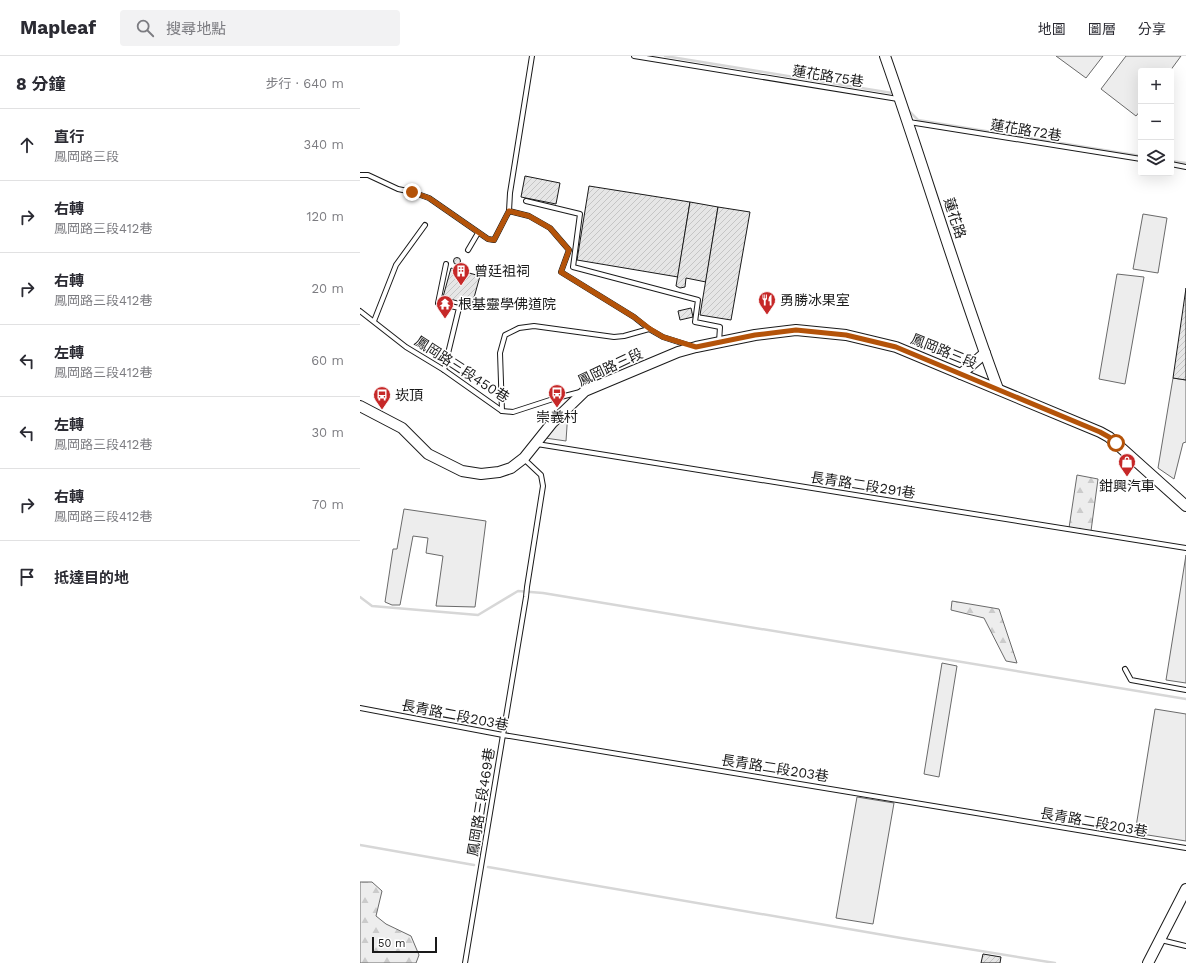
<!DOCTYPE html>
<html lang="zh-TW">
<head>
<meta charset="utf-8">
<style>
  :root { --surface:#fff; --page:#f2f2f3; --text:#2b2b33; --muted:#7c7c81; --line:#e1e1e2 }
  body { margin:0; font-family:"Work Sans","Noto Sans TC",sans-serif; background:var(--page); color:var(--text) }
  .controls { position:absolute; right:12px; top:12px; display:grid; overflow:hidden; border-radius:4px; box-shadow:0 4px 16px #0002 }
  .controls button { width:36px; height:36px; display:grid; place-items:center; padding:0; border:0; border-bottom:1px solid var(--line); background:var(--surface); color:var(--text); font:20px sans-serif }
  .scale { position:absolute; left:12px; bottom:10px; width:65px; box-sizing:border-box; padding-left:4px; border:2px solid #1a1a1a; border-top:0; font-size:11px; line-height:14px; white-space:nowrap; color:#1a1a1a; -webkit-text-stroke:3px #fff; paint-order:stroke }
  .stop { position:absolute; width:12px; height:12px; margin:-9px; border:3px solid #b45309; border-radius:50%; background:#fff }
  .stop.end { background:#b45309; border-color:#fff; box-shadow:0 1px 4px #0008 }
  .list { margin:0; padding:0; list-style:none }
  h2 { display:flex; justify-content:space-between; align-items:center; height:52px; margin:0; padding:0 16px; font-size:17px }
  h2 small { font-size:13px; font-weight:400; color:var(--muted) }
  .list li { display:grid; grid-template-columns:26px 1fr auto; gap:12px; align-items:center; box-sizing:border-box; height:72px; padding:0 16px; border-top:1px solid var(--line) }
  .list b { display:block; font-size:15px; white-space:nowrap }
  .list p { margin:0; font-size:13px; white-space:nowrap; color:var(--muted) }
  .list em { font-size:13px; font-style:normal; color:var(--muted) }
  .icon { flex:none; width:22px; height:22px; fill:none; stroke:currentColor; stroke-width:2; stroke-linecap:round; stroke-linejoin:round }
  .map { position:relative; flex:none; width:826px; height:907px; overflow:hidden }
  header { display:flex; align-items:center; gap:24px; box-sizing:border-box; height:56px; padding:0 20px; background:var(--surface); border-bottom:1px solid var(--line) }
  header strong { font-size:19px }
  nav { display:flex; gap:22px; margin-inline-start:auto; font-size:14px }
  .search { width:280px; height:36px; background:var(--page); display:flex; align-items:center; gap:10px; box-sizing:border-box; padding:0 14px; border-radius:4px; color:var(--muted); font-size:15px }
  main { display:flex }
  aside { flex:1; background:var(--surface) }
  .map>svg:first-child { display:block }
</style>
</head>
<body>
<header>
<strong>Mapleaf</strong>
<div class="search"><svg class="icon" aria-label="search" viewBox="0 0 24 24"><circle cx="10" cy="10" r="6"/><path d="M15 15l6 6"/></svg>搜尋地點</div>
<nav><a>地圖</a><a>圖層</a><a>分享</a></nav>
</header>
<main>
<aside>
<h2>8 分鐘<small>步行 · 640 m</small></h2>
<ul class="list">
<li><svg class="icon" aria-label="ahead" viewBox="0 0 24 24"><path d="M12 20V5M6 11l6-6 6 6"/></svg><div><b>直行</b><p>鳳岡路三段</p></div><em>340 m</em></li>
<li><svg class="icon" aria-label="right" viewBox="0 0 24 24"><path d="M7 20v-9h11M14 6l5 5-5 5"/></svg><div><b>右轉</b><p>鳳岡路三段412巷</p></div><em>120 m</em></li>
<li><svg class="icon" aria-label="right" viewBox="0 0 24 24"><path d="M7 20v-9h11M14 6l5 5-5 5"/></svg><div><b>右轉</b><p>鳳岡路三段412巷</p></div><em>20 m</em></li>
<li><svg class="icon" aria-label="left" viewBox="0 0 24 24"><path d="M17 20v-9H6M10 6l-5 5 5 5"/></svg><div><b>左轉</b><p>鳳岡路三段412巷</p></div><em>60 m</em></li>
<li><svg class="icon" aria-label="left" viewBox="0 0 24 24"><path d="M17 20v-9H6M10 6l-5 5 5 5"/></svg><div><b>左轉</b><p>鳳岡路三段412巷</p></div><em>30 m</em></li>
<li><svg class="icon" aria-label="right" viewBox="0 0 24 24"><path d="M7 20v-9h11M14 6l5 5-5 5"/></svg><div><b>右轉</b><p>鳳岡路三段412巷</p></div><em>70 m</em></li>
<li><svg class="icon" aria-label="arrive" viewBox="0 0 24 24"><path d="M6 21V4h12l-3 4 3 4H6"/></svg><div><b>抵達目的地</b></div></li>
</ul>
</aside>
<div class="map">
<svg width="826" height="907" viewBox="0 0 826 907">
  <defs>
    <pattern id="forest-firs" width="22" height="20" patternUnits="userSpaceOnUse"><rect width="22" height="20" fill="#ededed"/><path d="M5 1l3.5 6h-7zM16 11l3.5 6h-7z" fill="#cbcbcb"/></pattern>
    <pattern id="building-hatch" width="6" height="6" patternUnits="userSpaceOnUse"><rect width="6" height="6" fill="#e6e6e6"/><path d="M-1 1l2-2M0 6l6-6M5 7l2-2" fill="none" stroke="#c5c5c5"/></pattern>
  </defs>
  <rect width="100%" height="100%" fill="#fff"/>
  <g fill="#ededed" stroke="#6a6a6a">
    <path d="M 696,0 L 743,0 L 726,22 Z"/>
    <path d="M 766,0 L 821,0 L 810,15 L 781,15 L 781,54 L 776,60 L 741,33 Z"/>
    <path d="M 783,158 L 807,162 L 798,217 L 773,213 Z"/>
    <path d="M 757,218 L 784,221 L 765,328 L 739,323 Z"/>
    <path d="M 813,322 L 826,324 L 826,386 L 823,387 L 814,423 L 798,412 Z"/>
    <path d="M 208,355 L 206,385 L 185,382 Z"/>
    <path d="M 44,453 L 126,465 L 115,551 L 76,550 L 83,500 L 66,497 L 68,482 L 53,480 L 40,549 L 32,549 L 25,546 L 33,493 L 37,493 Z"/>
    <path d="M 826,499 L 826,627 L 806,624 Z"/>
    <path d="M 582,607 L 597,610 L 579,721 L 564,718 Z"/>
    <path d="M 795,653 L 826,658 L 826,785 L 775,777 Z"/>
    <path d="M 497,741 L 534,747 L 513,868 L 476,862 Z"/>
  </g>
  <g fill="url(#forest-firs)" stroke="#6a6a6a">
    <path d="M 717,419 L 738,423 L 731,475 L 709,472 Z"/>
    <path d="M 592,545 L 639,553 L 657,607 L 646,605 L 624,562 L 591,554 Z"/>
    <path d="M 0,826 L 12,826 L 22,835 L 16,860 L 26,868 L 51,880 L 59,899 L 56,907 L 0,907 Z"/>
  </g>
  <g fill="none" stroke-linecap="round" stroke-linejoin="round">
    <g stroke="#d7d7d7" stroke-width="2.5">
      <path d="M 305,0 L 532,37"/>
      <path d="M 547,53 L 558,64 L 781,100"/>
      <path d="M 811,105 L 826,107"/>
      <path d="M 0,541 L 12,550 L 118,559 L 158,535 L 183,537 L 826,643"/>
      <path d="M 0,789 L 114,809"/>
      <path d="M 128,811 L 541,882 L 695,907"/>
    </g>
  </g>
  <g fill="url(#building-hatch)" stroke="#1a1a1a">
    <path d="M 165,120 L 200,127 L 196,148 L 161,141 Z"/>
    <path d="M 229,130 L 330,146 L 318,221 L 217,204 Z"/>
    <path d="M 330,146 L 358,151 L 346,226 L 326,222 L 325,231 L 320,232 L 316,230 Z"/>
    <path d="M 358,151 L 390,156 L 371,264 L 340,259 Z"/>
    <circle cx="97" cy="205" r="3.5"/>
    <path d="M 91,212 L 120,220 L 112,249 L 83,241 Z"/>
    <path d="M 826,232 L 826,324 L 813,322 Z"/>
    <path d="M 331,252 L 333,261 L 320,264 L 318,255 Z"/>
    <path d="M 623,898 L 641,901 L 640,907 L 621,907 Z"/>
  </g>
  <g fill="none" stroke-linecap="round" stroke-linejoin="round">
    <g stroke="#1a1a1a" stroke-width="6">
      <g id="service">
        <path d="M 274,0 L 538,43"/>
        <path d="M 549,66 L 781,103"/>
        <path d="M 811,108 L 826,111"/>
        <path d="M 0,119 L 8,119 L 38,133 L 52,136 L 69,142 L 128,183 L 134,184 L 149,155 L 169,160 L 190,172 L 209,194 L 201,216 L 274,261 L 289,273 L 303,281 L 331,290"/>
        <path d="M 166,145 L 220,158 L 213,211 L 338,244 L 335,266 L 360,271 L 359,286"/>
        <path d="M 149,155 L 150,137 L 172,0"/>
        <path d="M 108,194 L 118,177"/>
        <path d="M 0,255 L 46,291 L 84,314 L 142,355 L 153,356 L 193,343 L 220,336"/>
        <path d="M 14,265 L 36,209 L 65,169"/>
        <path d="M 84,314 L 99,252 L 78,247 L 86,208"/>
        <path d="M 142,355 L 140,297 L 145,279 L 159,272 L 174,270 L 254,281 L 264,280 L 289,273"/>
        <path d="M 177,388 L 826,492"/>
        <path d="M 765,613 L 771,624 L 826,634"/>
        <path d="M 0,652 L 143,679 L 610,756 L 826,792"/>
        <path d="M 801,884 L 826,890"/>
        <path d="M 105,907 L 166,541 L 167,531 L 183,430 L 181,419 L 164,403"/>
      </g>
    </g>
    <g stroke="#1a1a1a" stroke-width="12">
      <g id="tertiary">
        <path d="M 525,0 C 564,111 597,223 638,333"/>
        <path d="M 601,318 L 625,297"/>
        <path d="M 0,350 L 42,372 L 68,398 L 102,415 L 121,418 L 139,416 L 151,412 L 164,402 L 192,367 L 225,335 L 318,296 L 336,291 L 395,279 L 436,274 L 486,279 L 536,291 L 740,376 L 749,381 L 826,450"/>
        <path d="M 788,907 L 826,833"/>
      </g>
    </g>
    <use href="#service" stroke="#fff" stroke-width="4"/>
    <use href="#tertiary" stroke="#fff" stroke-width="10"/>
  </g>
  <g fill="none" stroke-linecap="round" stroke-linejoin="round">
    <path stroke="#b45309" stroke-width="5" d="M 52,136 L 69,142 L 128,183 L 134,184 L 149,155 L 169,160 L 190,172 L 209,194 L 201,216 L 274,261 L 290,273 L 303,281 L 336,291 L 395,279 L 436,274 L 486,279 L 536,291 L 740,376 L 749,381 L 756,387"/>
  </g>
  <defs>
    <g id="building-pin" transform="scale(0.9)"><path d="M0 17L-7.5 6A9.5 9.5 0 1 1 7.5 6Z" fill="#c62828" stroke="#fff"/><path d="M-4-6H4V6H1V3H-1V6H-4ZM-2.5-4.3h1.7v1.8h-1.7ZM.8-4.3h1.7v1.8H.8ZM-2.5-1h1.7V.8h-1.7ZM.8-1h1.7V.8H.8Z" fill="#fff"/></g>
    <g id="restaurant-pin" transform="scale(0.9)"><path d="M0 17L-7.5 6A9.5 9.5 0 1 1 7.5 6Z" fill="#c62828" stroke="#fff"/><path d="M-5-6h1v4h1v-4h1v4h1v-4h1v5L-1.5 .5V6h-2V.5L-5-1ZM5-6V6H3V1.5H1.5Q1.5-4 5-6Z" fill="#fff"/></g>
    <g id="temple-pin" transform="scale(0.9)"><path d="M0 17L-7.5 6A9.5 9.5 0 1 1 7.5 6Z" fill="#c62828" stroke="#fff"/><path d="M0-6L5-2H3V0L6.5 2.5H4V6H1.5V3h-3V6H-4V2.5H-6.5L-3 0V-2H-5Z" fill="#fff"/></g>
    <g id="bus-pin" transform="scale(0.9)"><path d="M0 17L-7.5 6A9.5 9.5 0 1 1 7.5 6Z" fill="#c62828" stroke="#fff"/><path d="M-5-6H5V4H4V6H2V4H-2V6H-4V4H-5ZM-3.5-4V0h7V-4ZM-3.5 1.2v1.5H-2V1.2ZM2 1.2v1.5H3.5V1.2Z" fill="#fff"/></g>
    <g id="shop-pin" transform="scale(0.9)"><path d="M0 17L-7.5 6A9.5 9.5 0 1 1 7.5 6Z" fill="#c62828" stroke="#fff"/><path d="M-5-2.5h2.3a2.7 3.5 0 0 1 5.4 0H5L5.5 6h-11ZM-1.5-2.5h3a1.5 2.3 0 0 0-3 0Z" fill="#fff"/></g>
  </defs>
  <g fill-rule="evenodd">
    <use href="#building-pin" x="101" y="215"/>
    <use href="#restaurant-pin" x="407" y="244"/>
    <use href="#temple-pin" x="85" y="248"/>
    <use href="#bus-pin" x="197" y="337"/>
    <use href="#bus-pin" x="22" y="339"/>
    <use href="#shop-pin" x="767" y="406"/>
  </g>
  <g text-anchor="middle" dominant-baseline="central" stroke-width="3" stroke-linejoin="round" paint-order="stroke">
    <g font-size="14" fill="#1a1a1a" stroke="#fff">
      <text transform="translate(468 20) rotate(9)">蓮花路75巷</text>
      <text transform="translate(666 74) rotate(9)">蓮花路72巷</text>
      <text transform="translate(595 162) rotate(72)">蓮花路</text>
      <text transform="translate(584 295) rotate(22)">鳳岡路三段</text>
      <text transform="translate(250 311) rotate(-25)">鳳岡路三段</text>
      <text transform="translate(102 313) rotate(33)">鳳岡路三段450巷</text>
      <text transform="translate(503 429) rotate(9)">長青路二段291巷</text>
      <text transform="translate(95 659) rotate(11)">長青路二段203巷</text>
      <text transform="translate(415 712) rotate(9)">長青路二段203巷</text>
      <text transform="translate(121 746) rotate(-81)">鳳岡路三段469巷</text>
      <text transform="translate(734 766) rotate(10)">長青路二段203巷</text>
    </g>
    <g font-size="14" fill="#1a1a1a" stroke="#fff" text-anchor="start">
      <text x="114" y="215">曾廷祖祠</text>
      <text x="420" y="244">勇勝冰果室</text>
      <text x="98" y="248">根基靈學佛道院</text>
      <text x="35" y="339">崁頂</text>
      <text x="197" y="361" text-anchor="middle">崇義村</text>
      <text x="767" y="430" text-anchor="middle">鉗興汽車</text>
    </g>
  </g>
</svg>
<div class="controls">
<button>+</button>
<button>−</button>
<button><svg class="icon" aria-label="layers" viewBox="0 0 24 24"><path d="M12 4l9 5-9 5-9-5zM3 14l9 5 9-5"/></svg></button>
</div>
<div class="scale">50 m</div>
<div class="stop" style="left:756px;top:387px"></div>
<div class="stop end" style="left:52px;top:136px"></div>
</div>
</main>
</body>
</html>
